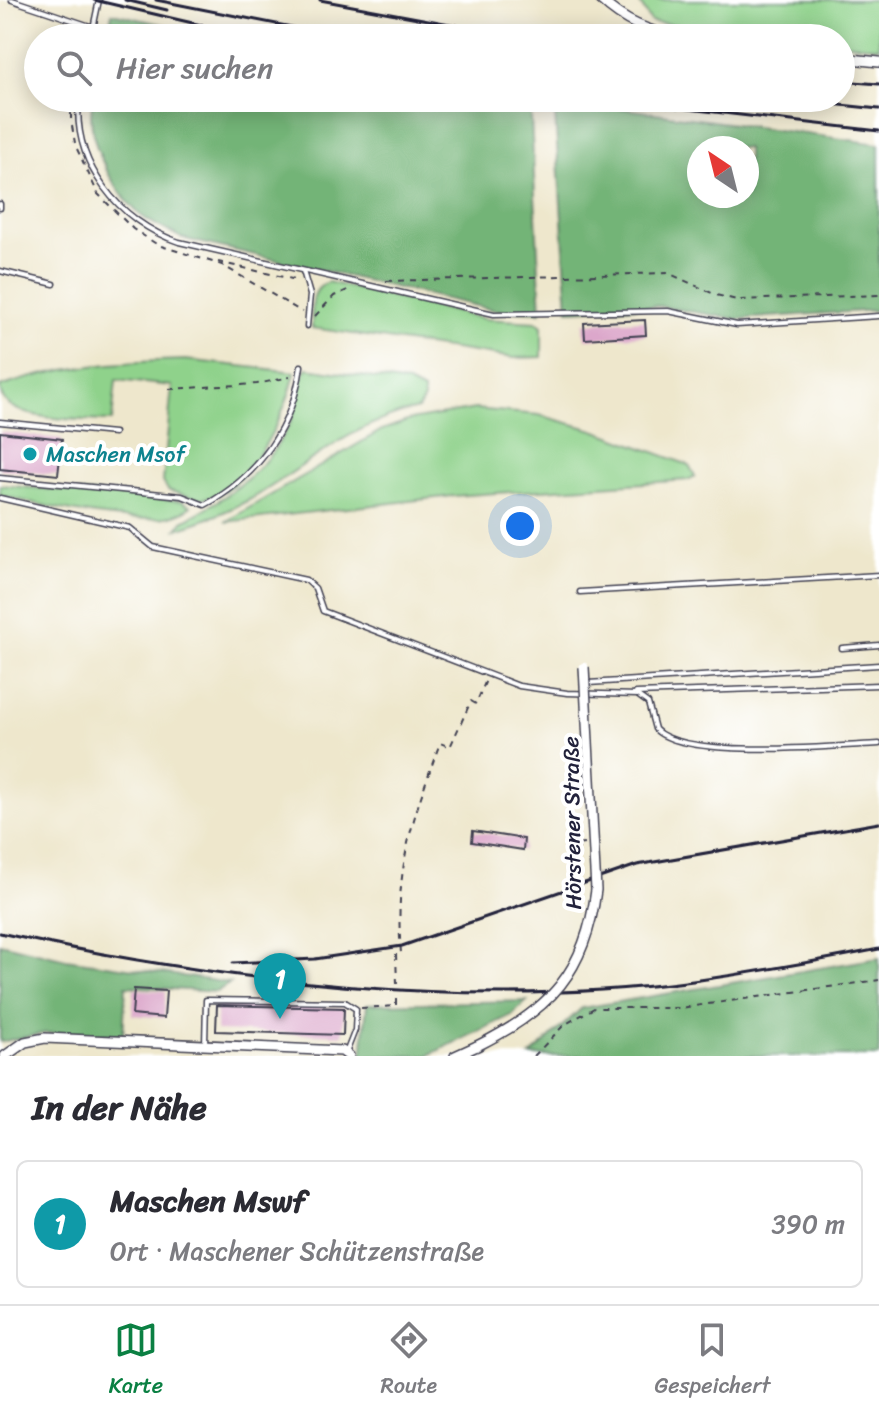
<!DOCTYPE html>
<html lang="de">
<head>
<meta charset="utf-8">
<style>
  :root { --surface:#fff; --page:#f2f2f3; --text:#2b2b33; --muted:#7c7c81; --line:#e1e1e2; --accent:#0b8043 }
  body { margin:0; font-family:Sriracha,sans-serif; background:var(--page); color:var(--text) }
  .compass { position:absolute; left:687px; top:136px; width:72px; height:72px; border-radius:50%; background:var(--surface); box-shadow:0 4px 20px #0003; rotate:325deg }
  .you { position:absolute; left:520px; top:526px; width:28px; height:28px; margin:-20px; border:6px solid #fff; border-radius:50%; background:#1a73e8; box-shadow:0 0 0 12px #1a73e833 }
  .badge { display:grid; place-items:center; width:52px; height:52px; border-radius:50%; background:var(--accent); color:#fff; font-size:26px; font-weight:700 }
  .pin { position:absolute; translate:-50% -66px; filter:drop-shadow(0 2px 4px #0008) }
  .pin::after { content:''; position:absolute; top:42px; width:28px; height:24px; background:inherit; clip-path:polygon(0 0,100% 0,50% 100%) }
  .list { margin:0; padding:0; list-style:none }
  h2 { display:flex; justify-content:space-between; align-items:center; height:104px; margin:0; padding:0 32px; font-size:34px }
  h2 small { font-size:26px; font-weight:400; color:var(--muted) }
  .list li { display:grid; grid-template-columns:52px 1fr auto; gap:24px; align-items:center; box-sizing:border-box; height:128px; margin:0 16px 16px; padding:0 16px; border:2px solid var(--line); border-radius:12px }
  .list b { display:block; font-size:30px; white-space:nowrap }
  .list p { margin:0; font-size:26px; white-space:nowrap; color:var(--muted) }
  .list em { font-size:26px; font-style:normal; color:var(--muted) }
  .icon { flex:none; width:44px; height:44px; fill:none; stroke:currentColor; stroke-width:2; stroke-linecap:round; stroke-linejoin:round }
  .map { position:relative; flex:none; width:879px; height:1056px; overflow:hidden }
  .search { position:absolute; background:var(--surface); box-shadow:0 4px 20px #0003; left:24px; right:24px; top:24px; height:88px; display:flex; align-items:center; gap:20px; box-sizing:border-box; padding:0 28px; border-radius:44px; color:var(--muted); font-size:30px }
  .sheet { height:248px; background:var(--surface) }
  nav { display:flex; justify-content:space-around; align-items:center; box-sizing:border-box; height:112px; border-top:2px solid var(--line); background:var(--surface); font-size:22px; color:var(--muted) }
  nav a { display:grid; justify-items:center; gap:4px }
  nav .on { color:var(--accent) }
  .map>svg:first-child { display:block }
</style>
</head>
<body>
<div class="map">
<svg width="879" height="1056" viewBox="0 0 879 1056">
  <rect width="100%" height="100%" fill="#fff"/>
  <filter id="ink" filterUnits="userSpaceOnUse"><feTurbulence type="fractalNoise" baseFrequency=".0125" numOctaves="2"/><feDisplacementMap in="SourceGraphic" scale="16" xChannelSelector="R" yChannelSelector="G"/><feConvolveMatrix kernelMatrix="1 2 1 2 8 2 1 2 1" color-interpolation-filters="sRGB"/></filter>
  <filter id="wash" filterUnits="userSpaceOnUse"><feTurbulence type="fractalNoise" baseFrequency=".006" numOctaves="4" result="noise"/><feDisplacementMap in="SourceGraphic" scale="32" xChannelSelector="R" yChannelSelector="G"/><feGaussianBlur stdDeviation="1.8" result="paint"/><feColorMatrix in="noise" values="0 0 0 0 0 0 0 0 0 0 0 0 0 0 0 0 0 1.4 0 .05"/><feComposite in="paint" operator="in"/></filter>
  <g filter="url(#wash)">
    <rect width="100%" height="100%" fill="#eee7cc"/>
    <g fill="#8fd28b" stroke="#587a63" stroke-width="2">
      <path d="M 638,0 L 879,0 L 879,47 L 841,43 L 841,38 L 797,38 L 651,22 Z"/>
      <path d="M 328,282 L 485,319 L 537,322 L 542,326 L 542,357 L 514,358 L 312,328 C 313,309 308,290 328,282 Z"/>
      <path d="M 185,360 L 295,372 C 288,410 248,494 204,498 C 195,499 177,493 168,490 L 163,482 L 172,386 L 116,380 L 112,421 C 84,419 0,424 0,387 C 61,365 121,362 185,360 Z"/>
      <path d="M 307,368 L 408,383 L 423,391 L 424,399 L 418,409 C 355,421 305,467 251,499 C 227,512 203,521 177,529 L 183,521 C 229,497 268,470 291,421 C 298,404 298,381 307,368 Z"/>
      <path d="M 475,409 L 539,415 L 594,430 L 689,465 L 695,476 L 688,480 L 453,496 L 225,522 L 382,430 L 410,420 Z"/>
      <path d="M 0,485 L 182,501 L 191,506 C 161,536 39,505 0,495 Z"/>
    </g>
    <g fill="#73b477" stroke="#4a6b59" stroke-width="2" fill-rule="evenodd">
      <path d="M 112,13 L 222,38 L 107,38 Z"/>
      <path d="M 93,98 L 530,98 L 541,312 L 494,310 L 181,238 C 168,230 148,223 137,212 C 110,185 84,137 93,98 Z"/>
      <path d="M 554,99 L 879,144 L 879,310 L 737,319 L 658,306 L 568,310 ZM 699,148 L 747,148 L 747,196 L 699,196 Z"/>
      <path d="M 0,943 L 66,959 L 230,983 L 216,992 L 126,986 L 123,1035 L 46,1033 L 0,1042 Z"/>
      <path d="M 879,958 L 879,1056 L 530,1056 L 582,1008 Z"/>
      <path d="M 527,1001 L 512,1015 L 427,1056 L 362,1056 L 367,1004 Z"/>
    </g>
    <g id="blocks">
      <g fill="#dca7cb">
        <path d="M 645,320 L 646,335 L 585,339 L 584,323 Z"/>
        <path d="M 0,432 L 62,439 L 58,475 L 0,469 Z"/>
        <path d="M 473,831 L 524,839 L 523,850 L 472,842 Z"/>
        <path d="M 134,989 L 166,991 L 164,1018 L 132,1015 Z"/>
        <path d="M 217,1005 L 344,1008 L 343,1035 L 216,1031 Z"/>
      </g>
    </g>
  </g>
  <g filter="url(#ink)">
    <use href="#blocks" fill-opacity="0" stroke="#414051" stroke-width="2"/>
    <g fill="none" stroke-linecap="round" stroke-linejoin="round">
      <g stroke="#414051" stroke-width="7">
        <g id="lane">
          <path d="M 12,0 L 93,27"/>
          <path d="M 91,38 L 99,0"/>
          <path d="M 79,98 C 72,164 119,222 179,242 L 494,314 L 668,311 L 737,325 L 879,316"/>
          <path d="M 0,204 L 0,208"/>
          <path d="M 0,271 L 54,284"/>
          <path d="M 303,271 L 310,295 L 307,326"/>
          <path d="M 0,422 L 114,433"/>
          <path d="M 0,478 L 182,496 L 205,505 C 259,476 293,426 301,366"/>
          <path d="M 0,498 L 130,528 L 153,547 L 306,580 L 315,588 L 323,611 L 519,686 L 567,693 L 637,695 L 648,703 L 655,729 C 683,760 835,746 879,744"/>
          <path d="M 580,592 L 879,575"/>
          <path d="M 842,648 L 879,645"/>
          <path d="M 588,683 L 879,665"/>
          <path d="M 636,693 L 879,685"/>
          <path d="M 205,1045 L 206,1000 L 345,1002 L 356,1009 L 355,1030 L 346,1053"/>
        </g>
      </g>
      <g stroke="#414051" stroke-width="12">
        <g id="street">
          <path d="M 601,0 C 624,22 648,31 679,38"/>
          <path d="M 841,58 L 879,62"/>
          <path d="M 5,1056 L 25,1042 L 45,1038 L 342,1051 L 349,1056"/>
          <path d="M 455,1056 L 477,1046"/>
        </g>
      </g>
      <g stroke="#414051" stroke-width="2" stroke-dasharray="6 6" stroke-linecap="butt">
        <path d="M 83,38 L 84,30"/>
        <path d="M 71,119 L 71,98"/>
        <path d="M 72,126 L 75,143"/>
        <path d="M 77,149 L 98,194 L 133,229 L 158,245 L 222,265 L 302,312"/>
        <path d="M 218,262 L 292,279 L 296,276"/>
        <path d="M 386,281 L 668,273 L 716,295 L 737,300 L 879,295"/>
        <path d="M 315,316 L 334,296 L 350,289"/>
        <path d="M 169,389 L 257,384 L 290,377"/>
        <path d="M 580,848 L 575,848 L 575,845 L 585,844"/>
        <path d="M 397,984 L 396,954 L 401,953 C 394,871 412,819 440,743 L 450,747 L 471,701 L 476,704 L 486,680"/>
        <path d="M 361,1008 L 396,1006 L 396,994"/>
        <path d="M 534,1056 L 564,1025 L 594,1008 L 680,1008 L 879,980"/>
      </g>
      <use href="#lane" stroke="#fff" stroke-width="4"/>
      <use href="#street" stroke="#fff" stroke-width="9"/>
      <g stroke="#22223b" stroke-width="3">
        <path d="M 94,0 L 257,38"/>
        <path d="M 125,0 L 167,10"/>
        <path d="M 156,0 L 347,38"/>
        <path d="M 320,0 L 526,38"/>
        <path d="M 841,81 L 879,84"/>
        <path d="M 593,98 L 879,131"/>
        <path d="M 773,98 L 879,109"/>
        <path d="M 0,933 C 215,981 474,1011 693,981 C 755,972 818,961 879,949"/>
        <path d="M 233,963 L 315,959 L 402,946 L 637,865 L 879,823"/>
      </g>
      <g stroke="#414051" stroke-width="12" stroke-linecap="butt">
        <path id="street-bridge" d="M 477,1046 C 550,1010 586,972 596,890 L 584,667"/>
      </g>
      <use href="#street-bridge" stroke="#fff" stroke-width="9"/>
    </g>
  </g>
  <circle fill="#0f9aa8" stroke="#fff" stroke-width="3" cx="30" cy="454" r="8"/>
  <g text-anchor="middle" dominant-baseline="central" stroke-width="8" stroke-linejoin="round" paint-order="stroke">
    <g font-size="22" fill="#0d838f" stroke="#fff" text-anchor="start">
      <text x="46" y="454">Maschen Msof</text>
    </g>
    <g font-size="22" fill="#22223b" stroke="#fff">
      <text transform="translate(572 823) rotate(-91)">Hörstener Straße</text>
    </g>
  </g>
</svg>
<svg class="compass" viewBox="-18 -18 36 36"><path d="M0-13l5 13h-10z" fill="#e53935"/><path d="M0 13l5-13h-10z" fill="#7c7c81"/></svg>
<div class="you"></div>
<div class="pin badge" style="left:280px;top:1019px;background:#0f9aa8">1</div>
<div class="search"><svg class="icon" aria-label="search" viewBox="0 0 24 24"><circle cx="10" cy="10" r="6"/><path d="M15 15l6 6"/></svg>Hier suchen</div>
</div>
<section class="sheet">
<h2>In der Nähe<small></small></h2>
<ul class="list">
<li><span class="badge" style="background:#0f9aa8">1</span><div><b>Maschen Mswf</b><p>Ort · Maschener Schützenstraße</p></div><em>390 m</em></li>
</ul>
</section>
<nav>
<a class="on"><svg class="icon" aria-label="map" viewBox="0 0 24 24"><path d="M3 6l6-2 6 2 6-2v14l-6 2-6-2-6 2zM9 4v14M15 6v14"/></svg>Karte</a>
<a><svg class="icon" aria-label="directions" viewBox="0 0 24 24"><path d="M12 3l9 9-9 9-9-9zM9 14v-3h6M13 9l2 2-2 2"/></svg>Route</a>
<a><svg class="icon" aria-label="saved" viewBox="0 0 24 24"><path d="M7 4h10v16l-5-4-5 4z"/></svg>Gespeichert</a>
</nav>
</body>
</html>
